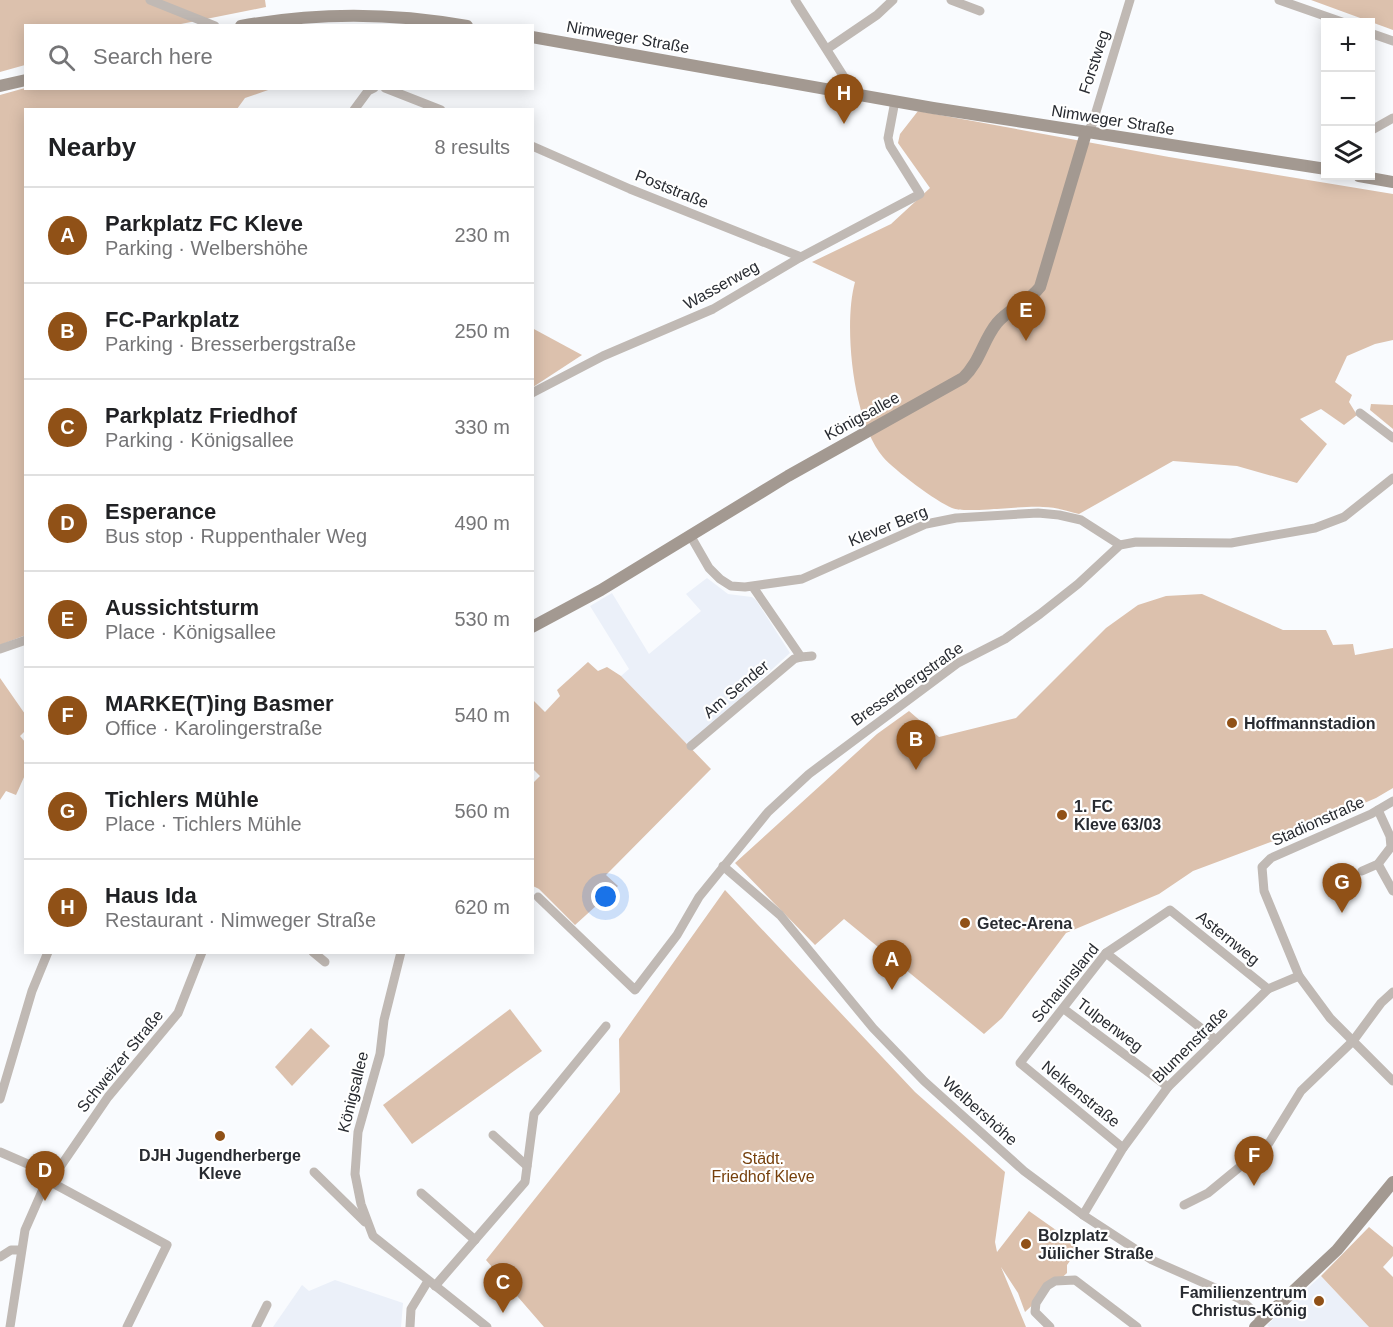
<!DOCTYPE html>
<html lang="en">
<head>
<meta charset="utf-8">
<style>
  :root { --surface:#fff; --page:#f2f2f2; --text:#202124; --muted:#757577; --line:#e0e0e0; --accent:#905117 }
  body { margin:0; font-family:Arial,sans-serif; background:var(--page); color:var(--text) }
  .controls { position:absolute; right:18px; top:18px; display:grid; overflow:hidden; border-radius:0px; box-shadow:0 3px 15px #0003 }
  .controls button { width:54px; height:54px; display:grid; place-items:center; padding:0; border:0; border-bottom:2px solid var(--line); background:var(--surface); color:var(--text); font:30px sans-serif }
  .you { position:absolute; left:606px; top:897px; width:21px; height:21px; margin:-15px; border:4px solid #fff; border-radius:50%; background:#1a73e8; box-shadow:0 0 0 9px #1a73e833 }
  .badge { display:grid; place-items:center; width:39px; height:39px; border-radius:50%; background:var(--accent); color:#fff; font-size:20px; font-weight:700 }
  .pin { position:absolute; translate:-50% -50px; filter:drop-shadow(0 2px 3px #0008) }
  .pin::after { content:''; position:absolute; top:32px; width:21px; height:18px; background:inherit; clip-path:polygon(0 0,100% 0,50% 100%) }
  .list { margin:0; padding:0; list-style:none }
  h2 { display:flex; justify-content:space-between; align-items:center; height:78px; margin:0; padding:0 24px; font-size:26px }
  h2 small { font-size:20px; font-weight:400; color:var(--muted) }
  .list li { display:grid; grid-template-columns:39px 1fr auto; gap:18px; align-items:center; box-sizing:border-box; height:96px; padding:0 24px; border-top:2px solid var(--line) }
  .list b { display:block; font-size:22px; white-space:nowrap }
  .list p { margin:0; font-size:20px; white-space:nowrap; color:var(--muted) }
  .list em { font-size:20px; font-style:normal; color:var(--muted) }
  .icon { flex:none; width:33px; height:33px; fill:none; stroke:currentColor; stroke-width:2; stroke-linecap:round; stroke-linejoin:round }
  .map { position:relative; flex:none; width:1393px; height:1327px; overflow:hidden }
  .search { position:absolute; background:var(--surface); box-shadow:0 3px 15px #0003; left:24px; top:24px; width:510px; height:66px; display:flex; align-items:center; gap:15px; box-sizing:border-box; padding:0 21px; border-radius:0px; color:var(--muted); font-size:22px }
  .panel { position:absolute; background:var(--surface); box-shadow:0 3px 15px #0003; left:24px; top:108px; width:510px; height:846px; border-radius:0px }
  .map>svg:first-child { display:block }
</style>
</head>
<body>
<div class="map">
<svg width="1393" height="1327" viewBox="0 0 1393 1327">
  <rect width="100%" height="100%" fill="#f9fbfe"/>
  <g fill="#ebf0f9">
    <path d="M 707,578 L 728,594 L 752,597 L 756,600 L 790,653 L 687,747 L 621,676 L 629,669 L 590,606 L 612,593 L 649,654 L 701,611 L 686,594 Z"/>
    <path d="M 1321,1276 L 1369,1327 L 1269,1327 L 1267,1325 Z"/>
    <path d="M 335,1280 L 403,1303 L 401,1327 L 273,1327 L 302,1285 L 309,1291 Z"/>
  </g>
  <g fill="#dcc1ad">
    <path d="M 0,0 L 265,0 L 266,7 L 176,25 L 26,26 L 25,65 L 0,72 Z"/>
    <path d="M 1311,0 L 1393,0 L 1393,30 Z"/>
    <path d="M 25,88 L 271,89 L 245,98 L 237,109 L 26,110 L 26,635 L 0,645 L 0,95 Z"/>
    <path d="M 918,111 L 1169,157 L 1393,194 L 1393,340 L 1375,344 L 1347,356 L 1335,382 L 1352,395 L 1349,402 L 1357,415 L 1344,425 L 1321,409 L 1300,419 L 1327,444 L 1297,483 L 1237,466 L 1173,461 L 1079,514 C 1067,511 1055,507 1043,507 C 1024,505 965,514 952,508 C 937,502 894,470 883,457 C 853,422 843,325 855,282 L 812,262 L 891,224 L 930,188 L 898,143 L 900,134 Z"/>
    <path d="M 532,328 L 582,355 L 533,387 L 532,387 Z"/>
    <path d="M 1371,404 L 1393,405 L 1393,429 L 1370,410 Z"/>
    <path d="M 1202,594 L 1283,630 L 1326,630 L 1333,645 L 1353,644 L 1355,655 L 1393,648 L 1393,788 L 1376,798 L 1297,832 L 1193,871 L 1159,894 L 1066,933 L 1002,1018 L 984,1034 L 844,919 L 815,945 L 735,863 L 877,734 L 909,711 L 939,737 L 1016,718 L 1106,628 L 1138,605 L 1166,596 Z"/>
    <path d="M 588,662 L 598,671 L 607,667 L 621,676 L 711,769 L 606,875 L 618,886 L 575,925 L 539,889 L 533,886 L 532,784 L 540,776 L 533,769 L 533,700 L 545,712 L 560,696 L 557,690 Z"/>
    <path d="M 0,678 L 25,714 L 25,731 L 20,736 L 25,742 L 25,775 L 16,795 L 6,791 L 0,800 Z"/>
    <path d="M 725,890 L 915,1092 L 1005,1172 L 995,1242 L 997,1252 L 1029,1211 L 1080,1247 L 1067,1265 L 1067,1273 L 1025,1312 L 1018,1293 L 1001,1267 L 1026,1327 L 544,1327 L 486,1260 L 620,1092 L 619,1039 Z"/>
    <path d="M 510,1009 L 542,1051 L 412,1144 L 383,1105 Z"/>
    <path d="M 311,1028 L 330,1046 L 292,1086 L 275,1067 Z"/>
    <path d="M 1369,1227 L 1393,1247 L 1393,1256 L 1383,1267 L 1393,1277 L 1393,1327 L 1369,1327 L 1321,1276 Z"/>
  </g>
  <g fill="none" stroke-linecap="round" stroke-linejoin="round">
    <g stroke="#c0b9b4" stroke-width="9">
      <path d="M 150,0 L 215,26"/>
      <path d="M 795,0 L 844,77 L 846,92"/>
      <path d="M 951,0 L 980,11"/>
      <path d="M 1279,0 L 1342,22"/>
      <path d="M 1370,33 L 1393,41"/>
      <path d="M 827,49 L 877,15 L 893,0"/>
      <path d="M 385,88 L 441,110"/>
      <path d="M 354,110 L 368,91 L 374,88"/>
      <path d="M 1370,131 L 1393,118"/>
      <path d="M 1086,133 L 1092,125 L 1130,0"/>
      <path d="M 532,146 L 630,189 L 801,257"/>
      <path d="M 532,393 L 603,356 L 713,309 L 801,257 L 920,194 L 890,146 L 888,138 L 895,101"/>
      <path d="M 1360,413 L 1393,438"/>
      <path d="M 690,535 L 709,568 L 720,579 L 731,586 L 745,587 L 802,579 L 926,524 L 956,518 L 1038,513 L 1059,515 L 1081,520 L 1120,545"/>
      <path d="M 753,587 L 801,657 L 812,656"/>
      <path d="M 0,649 L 26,640"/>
      <path d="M 691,746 L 794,659 L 801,657"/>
      <path d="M 1393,801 L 1371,814 L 1271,858 L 1262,867 L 1264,891 L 1299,976 L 1330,1018 L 1393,1081"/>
      <path d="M 1378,864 L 1393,891"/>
      <path d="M 723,866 L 780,915 L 873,1028 L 924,1081 L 1024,1171 L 1083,1215 L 1152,1260 L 1240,1299 L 1263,1320"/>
      <path d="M 1362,871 L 1378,864 L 1391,847 L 1390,836 L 1378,810"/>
      <path d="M 538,897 L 635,990 L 677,935 L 699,897 L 768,812 L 809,774 L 958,663 L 1005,639 L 1040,614 L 1078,584 L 1120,545 L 1136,542 L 1231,543 L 1315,528 L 1344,517 L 1393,478"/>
      <path d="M 313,952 L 325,962"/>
      <path d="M 401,952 L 384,1020 L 380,1054 L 358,1132 L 355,1174 L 361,1204 L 373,1236 L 487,1327"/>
      <path d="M 1106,953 L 1216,1040"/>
      <path d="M 1064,1009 L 1168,1087"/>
      <path d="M 0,1099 L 32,991 L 48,952"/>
      <path d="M 493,1135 L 527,1166"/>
      <path d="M 1123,1148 L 1020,1063 L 1106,953 L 1170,910 L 1268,989"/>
      <path d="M 0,1152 L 30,1165 L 47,1180 L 167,1245 L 127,1327"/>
      <path d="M 314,1172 L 365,1222"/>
      <path d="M 421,1193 L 475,1240"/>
      <path d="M 1184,1205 L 1208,1193 L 1269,1143 L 1301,1091 L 1353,1041 L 1381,1003 L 1393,992"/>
      <path d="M 1083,1215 L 1123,1148 L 1168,1087 L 1268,989 L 1299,976"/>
      <path d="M 0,1257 L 11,1250 L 21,1250"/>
      <path d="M 435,1286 L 525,1182 L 534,1114 L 606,1026"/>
      <path d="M 10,1327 L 25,1230 L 47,1180 L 60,1167 L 108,1097 L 178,1013 L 202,952"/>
      <path d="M 256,1327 L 267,1305"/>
      <path d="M 410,1327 L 411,1309 L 428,1281"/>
      <path d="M 1050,1327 L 1035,1312 L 1036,1303 L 1047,1286 L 1055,1281 L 1075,1280 L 1137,1327"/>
    </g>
    <g stroke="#a39991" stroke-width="12">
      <path d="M 241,26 C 317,12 390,12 467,26"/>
      <path d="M 532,37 L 933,108 L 1326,169"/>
      <path d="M 0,86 L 26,80"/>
      <path d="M 1359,176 L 1393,182"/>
      <path d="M 532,627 L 601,590 L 788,476 L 963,378 C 980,362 983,340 997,323 C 1009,308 1028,303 1040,287 L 1086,133"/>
      <path d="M 1255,1327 L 1337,1250 L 1393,1182"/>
    </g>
  </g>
  <g fill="#905117" stroke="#fff" stroke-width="2">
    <circle cx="1232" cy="723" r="6"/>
    <circle cx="1062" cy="815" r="6"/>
    <circle cx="965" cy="923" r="6"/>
    <circle cx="220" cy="1136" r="6"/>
    <circle cx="1026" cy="1244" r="6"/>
    <circle cx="1319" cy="1301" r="6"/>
  </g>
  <g text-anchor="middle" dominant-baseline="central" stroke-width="4.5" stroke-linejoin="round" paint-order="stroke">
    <g font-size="16" fill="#282b31" stroke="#fff">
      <text transform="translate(628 37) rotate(10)">Nimweger Straße</text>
      <text transform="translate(1094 62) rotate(-72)">Forstweg</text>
      <text transform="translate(1113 120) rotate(9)">Nimweger Straße</text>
      <text transform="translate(672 189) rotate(22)">Poststraße</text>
      <text transform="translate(721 285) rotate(-29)">Wasserweg</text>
      <text transform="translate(862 416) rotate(-29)">Königsallee</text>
      <text transform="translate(888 526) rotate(-22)">Klever Berg</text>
      <text transform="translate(907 684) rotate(-35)">Bresserbergstraße</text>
      <text transform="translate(736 689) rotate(-40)">Am Sender</text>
      <text transform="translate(1318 821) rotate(-24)">Stadionstraße</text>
      <text transform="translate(1228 938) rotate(39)">Asternweg</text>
      <text transform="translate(1065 983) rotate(-51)">Schauinsland</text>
      <text transform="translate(1110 1025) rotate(37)">Tulpenweg</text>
      <text transform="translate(1190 1045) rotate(-45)">Blumenstraße</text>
      <text transform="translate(120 1061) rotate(-51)">Schweizer Straße</text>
      <text transform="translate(353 1092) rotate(-76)">Königsallee</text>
      <text transform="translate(1081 1094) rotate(39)">Nelkenstraße</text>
      <text transform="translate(980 1111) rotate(42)">Welbershöhe</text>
    </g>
    <g font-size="16" font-weight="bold" fill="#282b31" stroke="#fff" text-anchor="start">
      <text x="1244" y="723">Hoffmannstadion</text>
      <text x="1074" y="806">1. FC<tspan x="1074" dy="18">Kleve 63/03</tspan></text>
      <text x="977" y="923">Getec-Arena</text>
      <text x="220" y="1155" text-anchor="middle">DJH Jugendherberge<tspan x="220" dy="18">Kleve</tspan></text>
      <text x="1038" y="1235">Bolzplatz<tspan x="1038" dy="18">Jülicher Straße</tspan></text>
      <text x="1307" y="1292" text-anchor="end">Familienzentrum<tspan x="1307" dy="18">Christus-König</tspan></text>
    </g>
    <g font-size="16" fill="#76400c" stroke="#fff">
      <text x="763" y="1158">Städt.<tspan x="763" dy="18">Friedhof Kleve</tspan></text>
    </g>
  </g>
</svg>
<div class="controls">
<button>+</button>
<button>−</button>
<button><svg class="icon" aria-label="layers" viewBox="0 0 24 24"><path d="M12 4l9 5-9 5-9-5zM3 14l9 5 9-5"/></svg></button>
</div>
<div class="you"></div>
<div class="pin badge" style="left:892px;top:990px">A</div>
<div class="pin badge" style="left:916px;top:770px">B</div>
<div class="pin badge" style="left:503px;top:1313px">C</div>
<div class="pin badge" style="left:45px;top:1201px">D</div>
<div class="pin badge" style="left:1026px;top:341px">E</div>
<div class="pin badge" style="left:1254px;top:1186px">F</div>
<div class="pin badge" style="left:1342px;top:913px">G</div>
<div class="pin badge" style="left:844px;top:124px">H</div>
<div class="search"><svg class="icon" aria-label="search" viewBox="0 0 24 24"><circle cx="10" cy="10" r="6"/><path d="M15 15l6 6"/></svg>Search here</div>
<section class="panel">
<h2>Nearby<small>8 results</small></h2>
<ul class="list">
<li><span class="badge">A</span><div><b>Parkplatz FC Kleve</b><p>Parking · Welbershöhe</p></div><em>230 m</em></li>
<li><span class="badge">B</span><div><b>FC-Parkplatz</b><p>Parking · Bresserbergstraße</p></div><em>250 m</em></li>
<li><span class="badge">C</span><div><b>Parkplatz Friedhof</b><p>Parking · Königsallee</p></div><em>330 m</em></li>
<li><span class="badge">D</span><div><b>Esperance</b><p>Bus stop · Ruppenthaler Weg</p></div><em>490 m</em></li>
<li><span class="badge">E</span><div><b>Aussichtsturm</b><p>Place · Königsallee</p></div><em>530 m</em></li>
<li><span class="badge">F</span><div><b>MARKE(T)ing Basmer</b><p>Office · Karolingerstraße</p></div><em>540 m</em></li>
<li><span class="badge">G</span><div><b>Tichlers Mühle</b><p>Place · Tichlers Mühle</p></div><em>560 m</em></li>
<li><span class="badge">H</span><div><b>Haus Ida</b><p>Restaurant · Nimweger Straße</p></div><em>620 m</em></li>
</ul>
</section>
</div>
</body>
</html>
